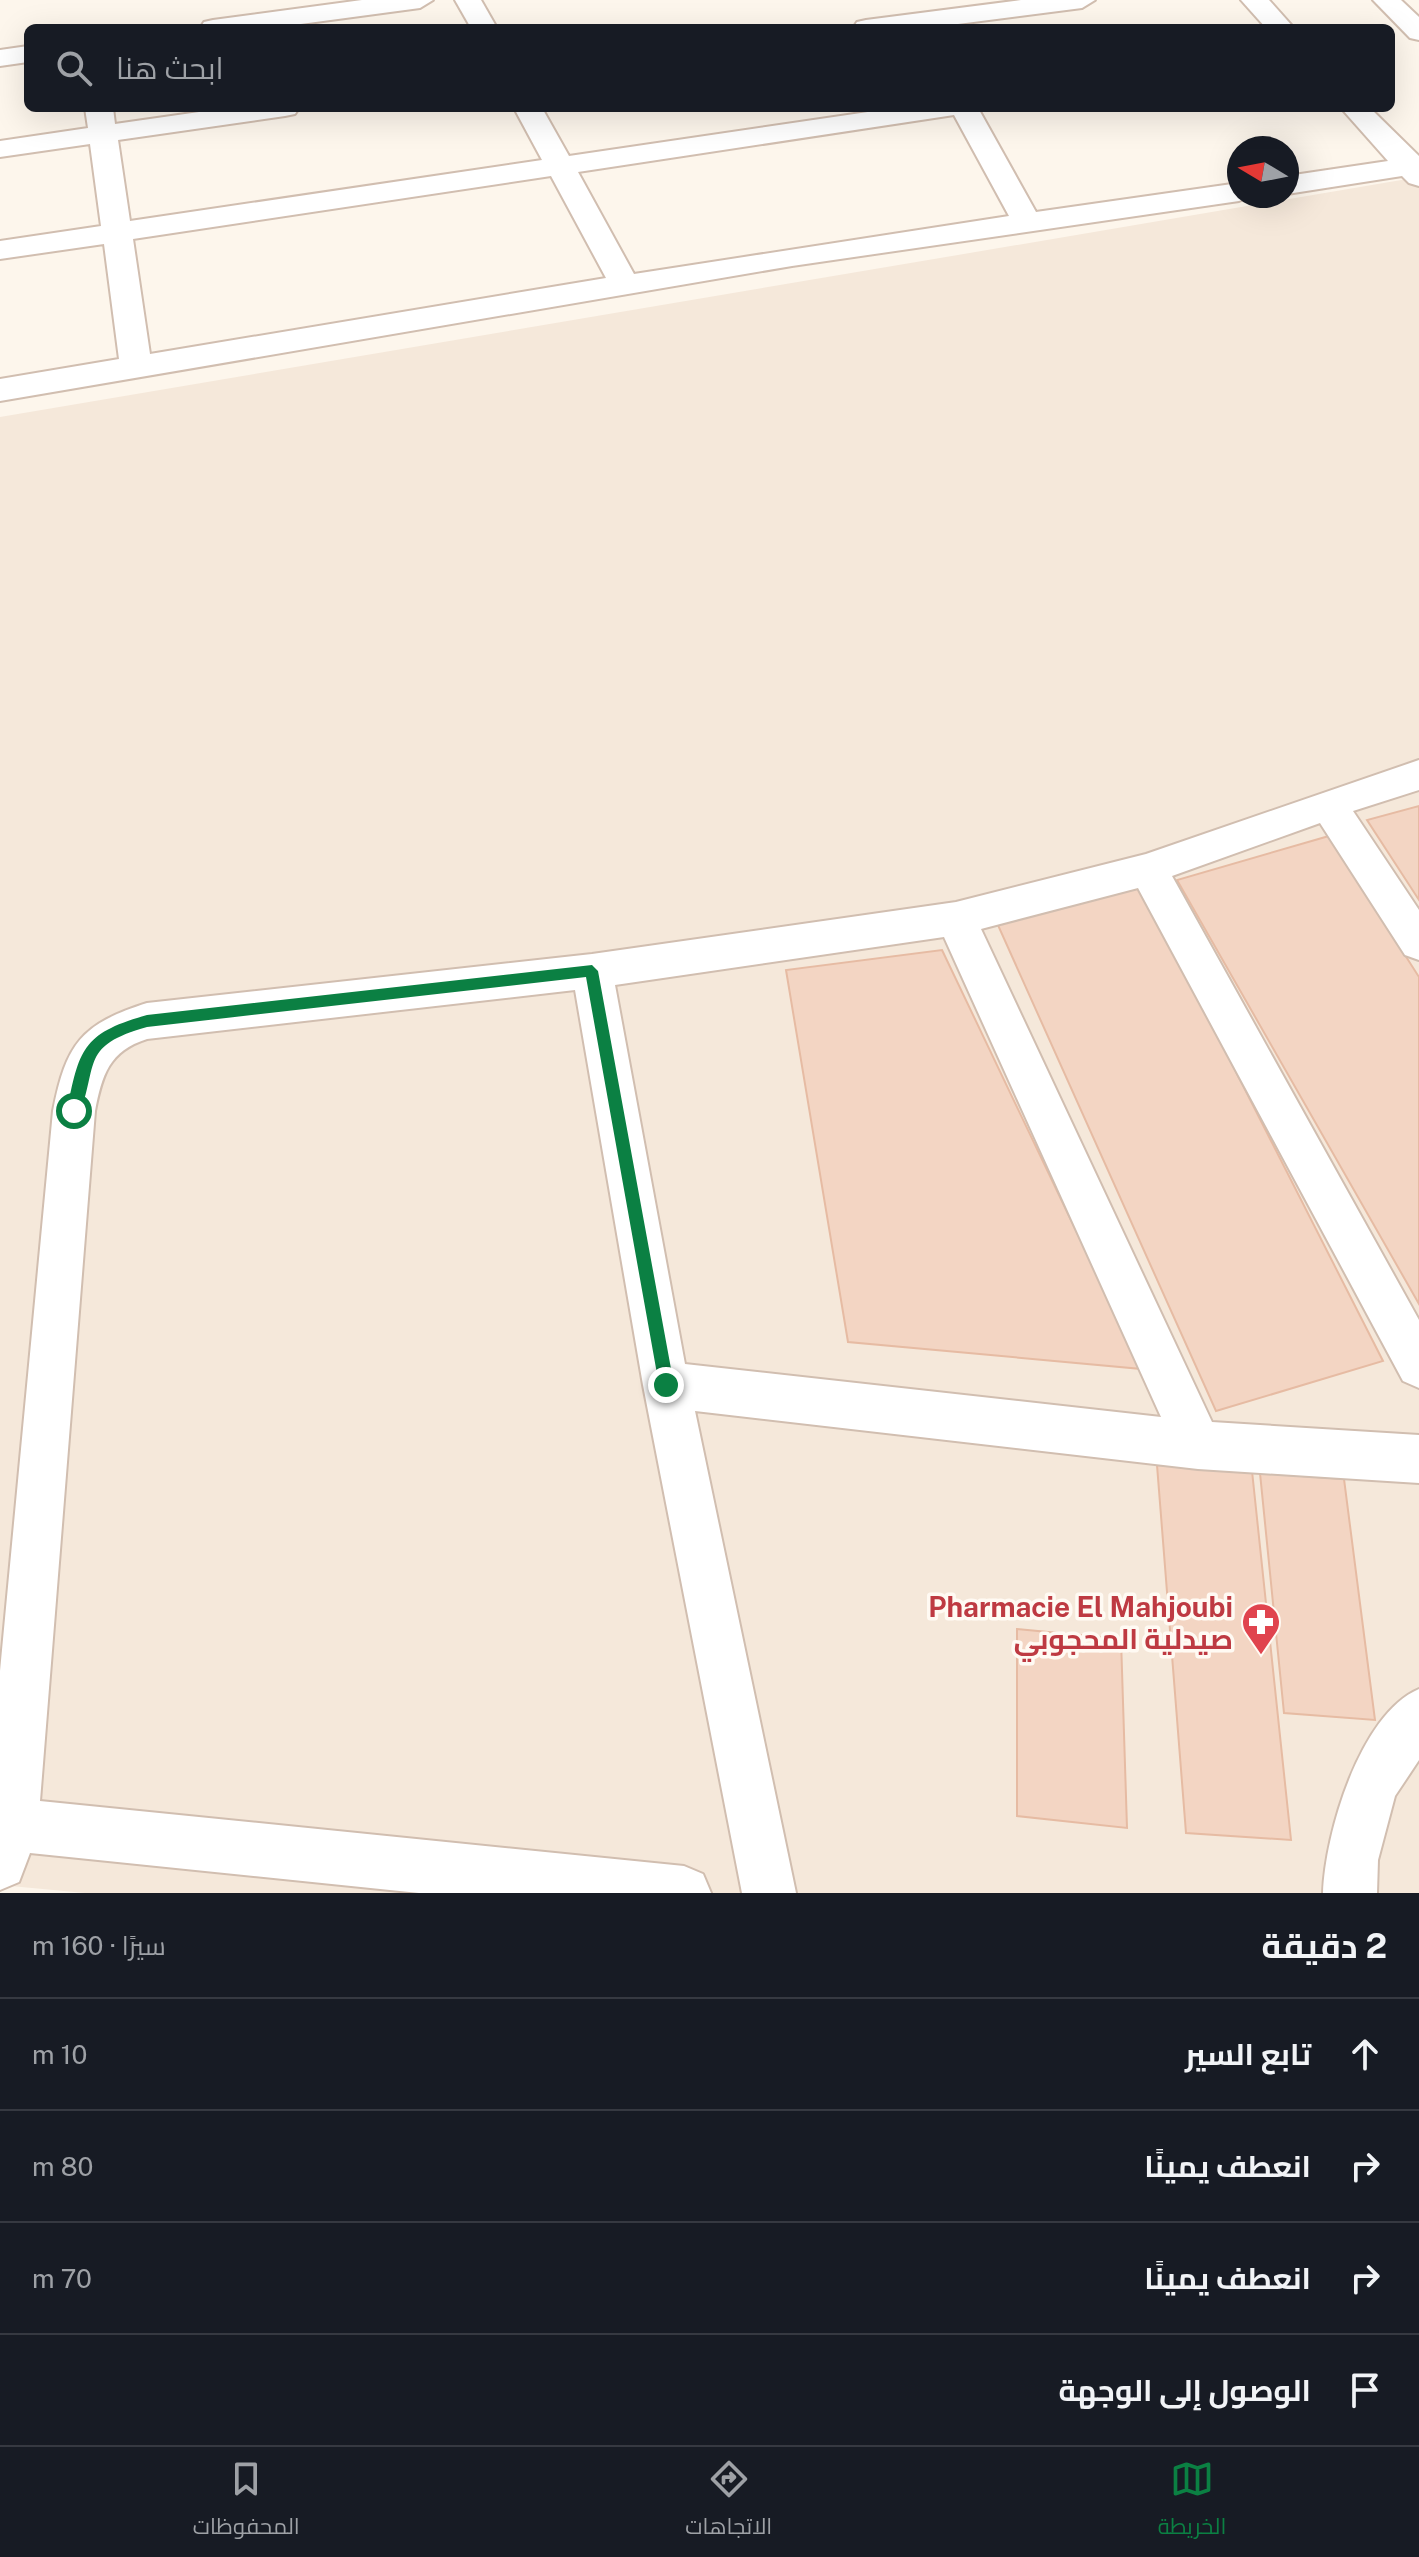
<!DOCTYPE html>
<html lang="ar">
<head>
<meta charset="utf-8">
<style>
  :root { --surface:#171b24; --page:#242831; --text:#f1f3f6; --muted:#9ea1a6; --line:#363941; --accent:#0b8043 }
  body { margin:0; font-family:"Public Sans",Cairo,sans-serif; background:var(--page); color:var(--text); direction:rtl }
  .compass { position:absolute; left:1227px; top:136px; width:72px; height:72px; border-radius:50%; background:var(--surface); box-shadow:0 8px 32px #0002; rotate:280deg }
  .stop { position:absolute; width:24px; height:24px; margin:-18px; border:6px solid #0b8043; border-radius:50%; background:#fff }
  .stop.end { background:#0b8043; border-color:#fff; box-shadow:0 2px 8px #0008 }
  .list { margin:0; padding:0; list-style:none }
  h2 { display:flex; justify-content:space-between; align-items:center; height:104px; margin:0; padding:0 32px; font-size:34px }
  h2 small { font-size:26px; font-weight:400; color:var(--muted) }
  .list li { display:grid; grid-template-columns:52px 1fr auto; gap:24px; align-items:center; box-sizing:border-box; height:112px; padding:0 32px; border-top:2px solid var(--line) }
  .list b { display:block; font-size:30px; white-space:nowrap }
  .list em { font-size:26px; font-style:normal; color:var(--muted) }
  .icon { flex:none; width:44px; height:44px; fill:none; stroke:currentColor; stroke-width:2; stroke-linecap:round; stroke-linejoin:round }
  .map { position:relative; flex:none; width:1419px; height:1893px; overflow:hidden; direction:ltr }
  .search { position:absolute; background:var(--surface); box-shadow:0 8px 32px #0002; left:24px; right:24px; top:24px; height:88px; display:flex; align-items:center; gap:20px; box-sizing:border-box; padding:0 28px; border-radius:12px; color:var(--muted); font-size:30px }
  .sheet { height:552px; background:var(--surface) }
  nav { display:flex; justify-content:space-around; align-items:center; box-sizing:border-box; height:112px; border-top:2px solid var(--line); background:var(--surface); font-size:22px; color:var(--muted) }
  nav a { display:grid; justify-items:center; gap:4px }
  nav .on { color:var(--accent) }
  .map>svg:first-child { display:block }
</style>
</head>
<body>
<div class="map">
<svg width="1419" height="1893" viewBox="0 0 1419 1893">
  <rect width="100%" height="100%" fill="#fdf6ec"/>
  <path fill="#f5e8da" d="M 1419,177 L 1419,1893 L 85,1893 L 0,1885 L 0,417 Z"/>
  <g fill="#f3d5c3" stroke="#e6bba3" stroke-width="2">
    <path d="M 1419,806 L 1419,900 L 1367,820 Z"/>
    <path d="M 1329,836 L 1419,977 L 1419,1304 L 1177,880 Z"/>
    <path d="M 1142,887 L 1383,1361 L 1216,1411 L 997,923 Z"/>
    <path d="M 942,950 L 1142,1369 L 848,1342 L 786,970 Z"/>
    <path d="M 1157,1465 L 1252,1471 L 1291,1840 L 1186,1833 Z"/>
    <path d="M 1260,1473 L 1344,1479 L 1375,1720 L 1284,1713 Z"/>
    <path d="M 1017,1629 L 1121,1639 L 1127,1828 L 1017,1816 Z"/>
  </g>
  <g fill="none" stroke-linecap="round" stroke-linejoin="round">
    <g stroke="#d1beb0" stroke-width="4">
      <g id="minor">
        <path d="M 362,0 L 433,0 L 420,8 L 271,28 L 200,28 L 204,22 L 213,20 Z"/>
        <path d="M 455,0 L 481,0 L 497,28 L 471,28 Z"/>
        <path d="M 1021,0 L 1095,0 L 1082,8 L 927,28 L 853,28 L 857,22 L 866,20 Z"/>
        <path d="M 1241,0 L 1269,0 L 1294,28 L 1266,28 Z"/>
        <path d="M 1373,0 L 1401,0 L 1419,17 L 1419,40 L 1410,38 Z"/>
        <path d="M 28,46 L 28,62 L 0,66 L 0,50 Z"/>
        <path d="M 85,108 L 113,108 L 115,124 L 227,108 L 299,108 L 295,114 L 285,116 L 118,140 L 130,221 L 542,160 L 514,108 L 542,108 L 569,156 L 895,108 L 978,108 L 1036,212 L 1239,183 L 1239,196 L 1251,196 L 1239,201 L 792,266 L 0,401 L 0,379 L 119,359 L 104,244 L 0,259 L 0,241 L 101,226 L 90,144 L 0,157 L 0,141 L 88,128 ZM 954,115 L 1009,216 L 634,274 L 578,172 ZM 551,176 L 606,278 L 150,354 L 133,239 Z"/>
        <path d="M 1341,108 L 1370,108 L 1419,156 L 1419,186 L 1409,183 L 1402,176 L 1287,194 L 1287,176 L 1388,161 Z"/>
        <path d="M 1419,760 L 1419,790 L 1353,811 L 1419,910 L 1419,960 L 1405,955 L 1320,823 L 1172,876 L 1419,1320 L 1419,1388 L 1403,1381 L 1138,888 L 981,929 L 1212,1422 L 1419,1435 L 1419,1483 L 1198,1469 L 695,1411 L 796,1893 L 742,1893 L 643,1385 L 575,990 L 147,1039 C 109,1051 102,1075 95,1111 L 40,1801 L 684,1866 L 703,1874 L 711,1893 L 419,1893 L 30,1853 L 19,1882 L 0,1890 L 0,1671 L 53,1111 C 66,1044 81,1024 147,1003 L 592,954 L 956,902 L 1146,854 ZM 944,937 L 1161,1417 L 685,1364 L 615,985 Z"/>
        <path d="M 1419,1689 L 1419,1760 L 1395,1796 L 1378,1860 L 1377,1893 L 1323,1893 C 1325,1834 1360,1714 1419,1689 Z"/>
      </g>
    </g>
    <use href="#minor" fill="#fff" fill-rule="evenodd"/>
  </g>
  <path fill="#0b8043" d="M 592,965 L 598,971 L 674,1385 L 666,1393 L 659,1385 L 586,977 L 147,1027 C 80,1046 99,1063 79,1116 L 69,1116 L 67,1111 C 79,1049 83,1033 147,1015 Z"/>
  <defs>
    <g id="pharmacy-pin" transform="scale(2)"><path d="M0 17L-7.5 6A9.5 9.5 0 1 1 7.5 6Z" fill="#e0444e" stroke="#fffaf3"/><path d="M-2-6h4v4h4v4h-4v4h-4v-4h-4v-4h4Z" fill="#fff"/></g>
  </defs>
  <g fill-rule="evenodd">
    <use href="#pharmacy-pin" x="1261" y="1622"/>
  </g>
  <g text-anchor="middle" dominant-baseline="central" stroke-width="7" stroke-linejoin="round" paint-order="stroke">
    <g font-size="28" font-weight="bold" fill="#be3a42" stroke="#fffaf3" text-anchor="end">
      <text x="1233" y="1606">Pharmacie El Mahjoubi<tspan x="1233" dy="32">صيدلية المحجوبي</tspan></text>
    </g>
  </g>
</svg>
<svg class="compass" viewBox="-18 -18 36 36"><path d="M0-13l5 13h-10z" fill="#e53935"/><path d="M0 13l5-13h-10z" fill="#9ea1a6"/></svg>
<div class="stop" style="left:74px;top:1111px"></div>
<div class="stop end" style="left:666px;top:1385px"></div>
<div class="search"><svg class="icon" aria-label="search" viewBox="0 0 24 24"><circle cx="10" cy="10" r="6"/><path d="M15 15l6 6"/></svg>ابحث هنا</div>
</div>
<section class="sheet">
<h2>2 دقيقة<small>سيرًا · 160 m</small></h2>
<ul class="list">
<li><svg class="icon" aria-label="ahead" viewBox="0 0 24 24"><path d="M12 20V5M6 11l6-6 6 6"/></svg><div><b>تابع السير</b></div><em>10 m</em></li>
<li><svg class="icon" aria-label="right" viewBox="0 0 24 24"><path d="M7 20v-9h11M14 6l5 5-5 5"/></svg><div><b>انعطف يمينًا</b></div><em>80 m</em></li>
<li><svg class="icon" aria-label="right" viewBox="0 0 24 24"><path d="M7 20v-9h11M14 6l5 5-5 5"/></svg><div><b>انعطف يمينًا</b></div><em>70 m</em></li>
<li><svg class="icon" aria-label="arrive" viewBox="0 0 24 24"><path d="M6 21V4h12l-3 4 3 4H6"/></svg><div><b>الوصول إلى الوجهة</b></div></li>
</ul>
</section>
<nav>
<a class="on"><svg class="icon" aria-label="map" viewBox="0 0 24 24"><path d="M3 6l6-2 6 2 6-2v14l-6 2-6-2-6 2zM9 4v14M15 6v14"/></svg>الخريطة</a>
<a><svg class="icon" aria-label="directions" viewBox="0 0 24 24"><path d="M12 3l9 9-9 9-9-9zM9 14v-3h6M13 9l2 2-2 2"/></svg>الاتجاهات</a>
<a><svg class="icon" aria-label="saved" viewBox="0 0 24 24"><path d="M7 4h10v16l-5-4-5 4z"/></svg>المحفوظات</a>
</nav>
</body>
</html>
